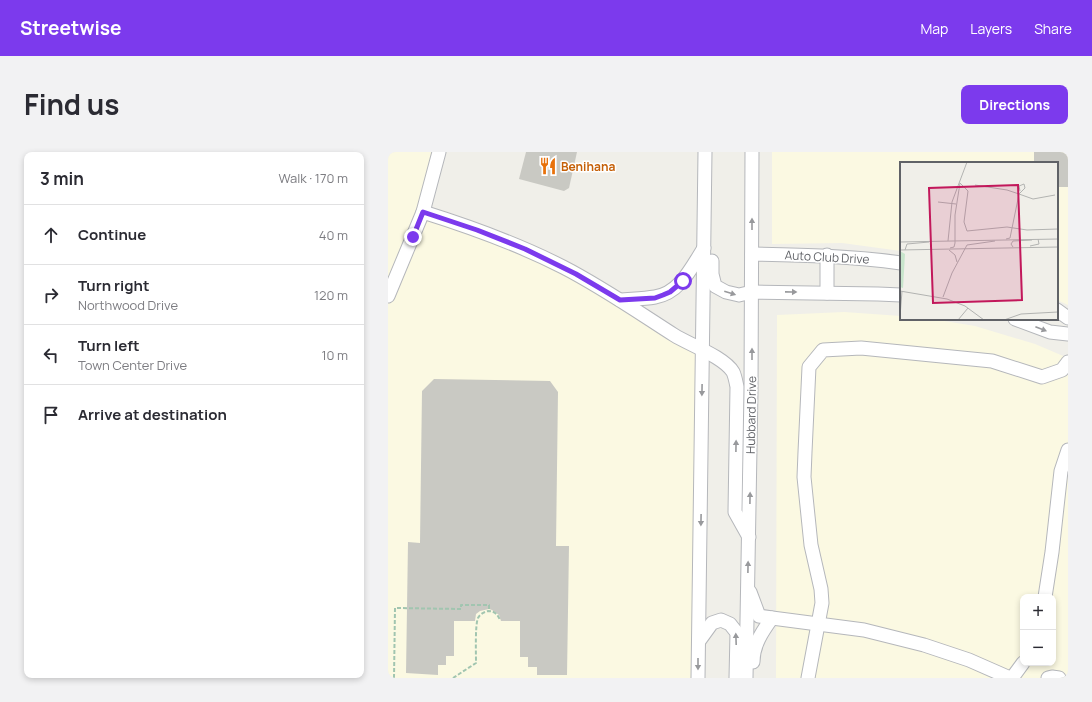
<!DOCTYPE html>
<html lang="en">
<head>
<meta charset="utf-8">
<style>
  :root { --surface:#fff; --page:#f2f2f3; --text:#2b2b33; --muted:#7c7c81; --line:#e1e1e2; --accent:#7c3aed }
  body { margin:0; font-family:Manrope,sans-serif; background:var(--page); color:var(--text) }
  .controls { position:absolute; right:12px; bottom:12px; display:grid; overflow:hidden; border-radius:8px; box-shadow:0 2px 6px #0003 }
  .controls button { width:36px; height:36px; display:grid; place-items:center; padding:0; border:0; border-bottom:1px solid var(--line); background:var(--surface); color:var(--text); font:20px sans-serif }
  .stop { position:absolute; width:12px; height:12px; margin:-9px; border:3px solid #7c3aed; border-radius:50%; background:#fff }
  .stop.end { background:#7c3aed; border-color:#fff; box-shadow:0 1px 4px #0008 }
  .list { margin:0; padding:0; list-style:none }
  h2 { display:flex; justify-content:space-between; align-items:center; height:52px; margin:0; padding:0 16px; font-size:17px }
  h2 small { font-size:13px; font-weight:400; color:var(--muted) }
  .list li { display:grid; grid-template-columns:26px 1fr auto; gap:12px; align-items:center; box-sizing:border-box; height:60px; padding:0 16px; border-top:1px solid var(--line) }
  .list b { display:block; font-size:15px; white-space:nowrap }
  .list p { margin:0; font-size:13px; white-space:nowrap; color:var(--muted) }
  .list em { font-size:13px; font-style:normal; color:var(--muted) }
  .icon { flex:none; width:22px; height:22px; fill:none; stroke:currentColor; stroke-width:2; stroke-linecap:round; stroke-linejoin:round }
  .map { position:relative; flex:none; width:680px; height:526px; overflow:hidden; border-radius:8px }
  header { display:flex; align-items:center; gap:24px; box-sizing:border-box; height:56px; padding:0 20px; background:var(--accent); color:#fff }
  header strong { font-size:19px }
  nav { display:flex; gap:22px; margin-inline-start:auto; font-size:14px }
  .intro { display:flex; align-items:center; justify-content:space-between; box-sizing:border-box; height:96px; padding:0 24px }
  h1 { margin:0; font-size:28px }
  .button { padding:10px 18px; border-radius:8px; background:var(--accent); color:#fff; font-size:14px; font-weight:700 }
  main { display:flex; gap:24px; padding:0 24px }
  aside { flex:1; background:var(--surface); border-radius:8px; box-shadow:0 2px 6px #0003 }
  .map>svg:first-child { display:block }
</style>
</head>
<body>
<header>
<strong>Streetwise</strong>
<nav><a>Map</a><a>Layers</a><a>Share</a></nav>
</header>
<div class="intro"><h1>Find us</h1><a class="button">Directions</a></div>
<main>
<aside>
<h2>3 min<small>Walk · 170 m</small></h2>
<ul class="list">
<li><svg class="icon" aria-label="ahead" viewBox="0 0 24 24"><path d="M12 20V5M6 11l6-6 6 6"/></svg><div><b>Continue</b></div><em>40 m</em></li>
<li><svg class="icon" aria-label="right" viewBox="0 0 24 24"><path d="M7 20v-9h11M14 6l5 5-5 5"/></svg><div><b>Turn right</b><p>Northwood Drive</p></div><em>120 m</em></li>
<li><svg class="icon" aria-label="left" viewBox="0 0 24 24"><path d="M17 20v-9H6M10 6l-5 5 5 5"/></svg><div><b>Turn left</b><p>Town Center Drive</p></div><em>10 m</em></li>
<li><svg class="icon" aria-label="arrive" viewBox="0 0 24 24"><path d="M6 21V4h12l-3 4 3 4H6"/></svg><div><b>Arrive at destination</b></div></li>
</ul>
</aside>
<div class="map">
<svg width="680" height="526" viewBox="0 0 680 526">
  <rect width="100%" height="100%" fill="#f0efe9"/>
  <g fill="#fbf9e2" fill-rule="evenodd">
    <path d="M 0,0 L 51,0 L 35,60 L 137,97 L 315,199 L 310,526 L 0,526 Z"/>
    <path d="M 384,0 L 680,0 L 680,153 L 669,148 L 669,11 L 513,11 L 513,99 L 454,91 L 384,92 Z"/>
    <path d="M 456,160 L 513,164 L 513,167 L 544,167 L 587,174 L 647,192 L 680,206 L 680,526 L 388,526 L 389,163 ZM 635,445 L 665,445 L 665,511 L 635,511 Z"/>
  </g>
  <g fill="#c9c9c3">
    <path d="M 138,0 L 189,0 L 181,36 L 176,39 L 131,27 Z"/>
    <path d="M 646,0 L 680,0 L 680,35 L 669,35 L 669,11 L 646,11 Z"/>
    <path d="M 46,227 L 162,229 L 170,240 L 168,394 L 181,394 L 179,523 L 149,523 L 149,515 L 140,515 L 140,505 L 132,505 L 132,469 L 113,469 L 111,463 L 104,458 L 101,457 L 92,459 L 88,462 L 87,469 L 66,469 L 66,504 L 58,504 L 58,513 L 50,513 L 50,523 L 18,521 L 20,390 L 32,391 L 34,239 Z"/>
  </g>
  <g fill="none" stroke-linecap="round" stroke-linejoin="round">
    <g stroke="#b5b7bb" stroke-width="15">
      <g id="minor">
        <path d="M 35,60 C 83,75 130,92 175,115 C 214,135 250,160 286,183 C 302,193 336,205 345,220 C 347,224 348,230 349,235 L 347,360 L 361,385"/>
        <path d="M 364,102 C 414,103 464,104 513,111"/>
        <path d="M 439,103 L 439,141"/>
        <path d="M 324,109 L 324,122 L 327,134 L 338,140 L 351,143 L 364,140 L 490,142 L 513,143"/>
        <path d="M 0,144 L 35,60 L 51,0"/>
        <path d="M 232,148 C 243,147 255,147 267,145 C 292,141 303,116 316,96"/>
        <path d="M 669,158 L 680,166"/>
        <path d="M 627,167 L 662,180 L 680,182"/>
        <path d="M 362,440 L 371,464 L 384,466 L 476,478 L 536,493 L 581,508 L 622,526"/>
        <path d="M 657,445 L 664,400 L 673,319 L 680,298"/>
        <path d="M 311,489 L 324,471 L 333,468 L 342,472 L 349,481 L 348,526"/>
        <path d="M 365,510 C 365,493 374,480 384,466"/>
        <path d="M 310,526 L 317,0"/>
        <path d="M 358,526 L 363,239 L 364,0"/>
        <path d="M 420,526 L 434,451 L 433,437 L 423,393 L 416,325 L 417,300 L 421,215 L 435,198 L 473,196 L 604,209 L 654,225 L 674,218 L 680,210"/>
        <path d="M 624,526 L 635,511"/>
        <path d="M 660,526 L 664,525 L 671,526"/>
      </g>
    </g>
    <g stroke="#a1c5b0" stroke-width="2" stroke-dasharray="4 2" stroke-linecap="butt">
      <path d="M 6,526 L 7,456 L 73,457 L 73,453 L 101,453 L 101,459"/>
      <path d="M 65,526 L 88,511 C 88,501 87,473 90,466 C 92,462 96,460 100,459 C 107,459 110,463 112,468"/>
    </g>
    <use href="#minor" stroke="#fff" stroke-width="13"/>
  </g>
  <defs><path id="oneway-solid" d="M-6-.8H1V-3.2L6.5 0L1 3.2V.8H-6Z"/></defs>
  <g fill="#98999c">
    <use href="#oneway-solid" transform="translate(364 72) rotate(-90)"/>
    <use href="#oneway-solid" transform="translate(403 140) rotate(1)"/>
    <use href="#oneway-solid" transform="translate(342 141) rotate(17)"/>
    <use href="#oneway-solid" transform="translate(653 177) rotate(21)"/>
    <use href="#oneway-solid" transform="translate(364 202) rotate(-90)"/>
    <use href="#oneway-solid" transform="translate(314 238) rotate(91)"/>
    <use href="#oneway-solid" transform="translate(348 294) rotate(-89)"/>
    <use href="#oneway-solid" transform="translate(362 346) rotate(-89)"/>
    <use href="#oneway-solid" transform="translate(313 368) rotate(91)"/>
    <use href="#oneway-solid" transform="translate(360 415) rotate(-89)"/>
    <use href="#oneway-solid" transform="translate(348 487) rotate(-92)"/>
    <use href="#oneway-solid" transform="translate(310 512) rotate(90)"/>
  </g>
  <g fill="none" stroke-linecap="round" stroke-linejoin="round">
    <path stroke="#7c3aed" stroke-width="5" d="M 25,85 L 35,60 L 89,78 L 137,97 L 188,122 L 232,148 L 267,146 L 275,143 L 282,140 L 295,129"/>
  </g>
  <defs>
    <g id="restaurant-bare" transform="scale(1.38)"><path d="M-5-6h1v4h1v-4h1v4h1v-4h1v5L-1.5 .5V6h-2V.5L-5-1ZM5-6V6H3V1.5H1.5Q1.5-4 5-6Z" fill="#e8710a" stroke="#fff" stroke-width="2.5" paint-order="stroke"/></g>
  </defs>
  <g fill-rule="evenodd">
    <use href="#restaurant-bare" x="160" y="14"/>
  </g>
  <g text-anchor="middle" dominant-baseline="central" stroke-width="3" stroke-linejoin="round" paint-order="stroke">
    <g font-size="12" font-weight="bold" fill="#c56008" stroke="#fff" text-anchor="start">
      <text x="173" y="14">Benihana</text>
    </g>
    <g font-size="12" fill="#606267" stroke="#fff">
      <text transform="translate(439 105) rotate(3)">Auto Club Drive</text>
      <text transform="translate(363 263) rotate(-89)">Hubbard Drive</text>
    </g>
  </g>
  <g transform="translate(512 10)">
    <rect width="158" height="158" fill="#f0efe9"/>
    <path d="M 0,89 L 5,92 L 3,126 L 0,125 Z" fill="#c8e5cc"/>
    <path fill="none" stroke="#b2b3b1" stroke-width="1" d="M 60,21 L 68,29 L 64,60 L 67,69 L 107,65 L 127,68 L 158,67M 75,23 L 107,28 L 119,32 L 125,26 L 124,22 L 119,24 L 120,29M 38,40 L 56,42M 106,77 L 110,76 L 119,32 L 133,37 L 155,33M 48,79 L 52,40 L 67,0M 0,80 L 158,77M 130,84 L 139,82 L 138,77M 113,85 L 111,82 L 113,79 L 132,78M 50,86 L 54,85 L 55,81 L 55,53 L 60,21M 0,88 L 158,85M 5,88 L 7,82 L 29,80M 49,88 L 55,93 L 57,100M 0,129 L 47,137 L 65,144 L 84,158M 43,135 L 52,111 L 67,83 L 95,79M 0,155 L 2,129M 58,158 L 68,146M 104,158 L 121,152 L 158,150"/>
    <path fill="#c2185b" fill-opacity="0.15" stroke="#c2185b" stroke-width="2" d="M 118,23 L 122,138 L 33,141 L 29,26 Z"/>
    <rect width="158" height="158" fill="none" stroke="#606267" stroke-width="2"/>
  </g>
</svg>
<div class="controls">
<button>+</button>
<button>−</button>
</div>
<div class="stop" style="left:295px;top:129px"></div>
<div class="stop end" style="left:25px;top:85px"></div>
</div>
</main>
</body>
</html>
